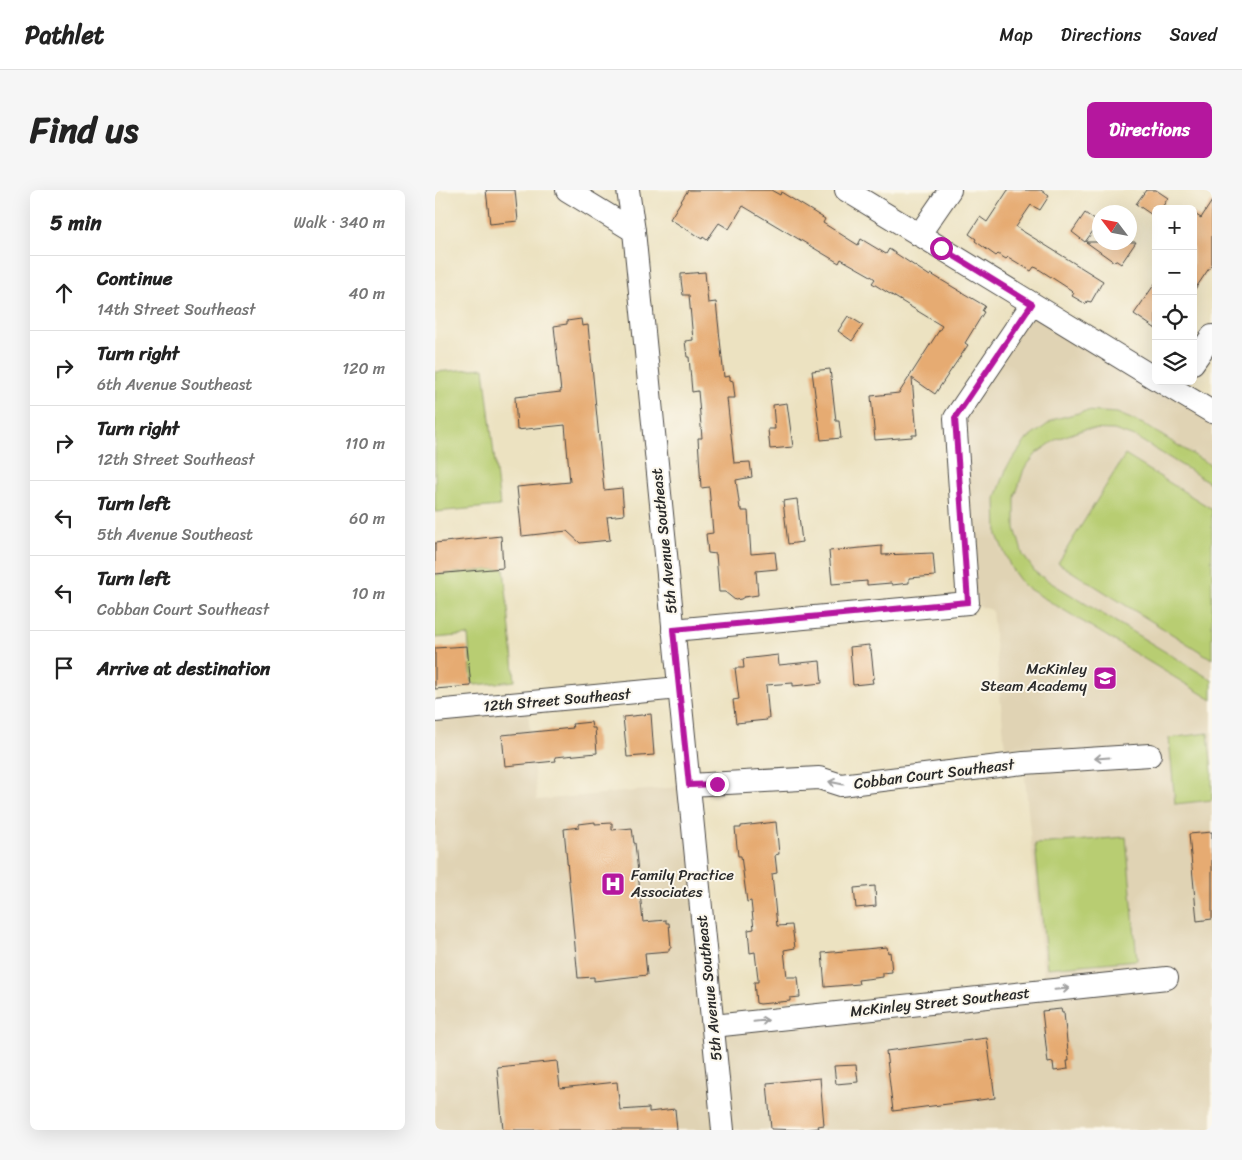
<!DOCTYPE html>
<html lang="en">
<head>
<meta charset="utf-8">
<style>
  :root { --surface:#fff; --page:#f6f6f6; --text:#222; --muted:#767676; --line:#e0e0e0; --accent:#b5179e }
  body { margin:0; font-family:Sriracha,sans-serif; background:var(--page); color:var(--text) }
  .controls { position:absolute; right:15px; top:15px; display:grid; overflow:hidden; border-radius:8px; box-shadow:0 5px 20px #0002 }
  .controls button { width:45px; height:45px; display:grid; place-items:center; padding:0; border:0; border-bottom:1px solid var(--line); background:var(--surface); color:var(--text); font:25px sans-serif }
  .compass { position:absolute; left:657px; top:15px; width:45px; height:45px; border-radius:50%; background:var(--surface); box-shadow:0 5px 20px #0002; rotate:302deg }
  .stop { position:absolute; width:15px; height:15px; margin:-11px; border:4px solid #b5179e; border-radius:50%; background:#fff }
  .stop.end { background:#b5179e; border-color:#fff; box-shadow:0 1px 5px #0008 }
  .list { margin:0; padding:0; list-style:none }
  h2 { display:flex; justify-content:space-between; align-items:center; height:65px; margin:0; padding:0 20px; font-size:21px }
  h2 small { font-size:16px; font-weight:400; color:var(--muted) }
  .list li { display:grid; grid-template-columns:32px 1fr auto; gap:15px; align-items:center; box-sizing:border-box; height:75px; padding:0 20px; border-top:1px solid var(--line) }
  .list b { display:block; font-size:19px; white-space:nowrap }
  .list p { margin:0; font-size:16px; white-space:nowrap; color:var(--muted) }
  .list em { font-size:16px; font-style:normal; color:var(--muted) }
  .icon { flex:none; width:28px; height:28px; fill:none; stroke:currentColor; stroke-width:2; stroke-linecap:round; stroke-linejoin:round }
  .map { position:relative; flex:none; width:777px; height:940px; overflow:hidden; border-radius:8px }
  header { display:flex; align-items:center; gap:30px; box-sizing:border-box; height:70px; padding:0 25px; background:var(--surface); border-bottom:1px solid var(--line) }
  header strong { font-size:24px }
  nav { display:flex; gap:28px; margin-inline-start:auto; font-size:18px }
  .intro { display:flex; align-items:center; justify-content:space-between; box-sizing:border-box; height:120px; padding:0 30px }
  h1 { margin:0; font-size:35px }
  .button { padding:12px 22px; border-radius:8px; background:var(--accent); color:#fff; font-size:18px; font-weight:700 }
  main { display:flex; gap:30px; padding:0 30px }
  aside { flex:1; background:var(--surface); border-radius:8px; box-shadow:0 5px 20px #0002 }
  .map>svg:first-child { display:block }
</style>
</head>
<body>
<header>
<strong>Pathlet</strong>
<nav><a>Map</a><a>Directions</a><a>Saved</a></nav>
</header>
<div class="intro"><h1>Find us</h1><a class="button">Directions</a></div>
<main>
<aside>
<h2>5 min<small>Walk · 340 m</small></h2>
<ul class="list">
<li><svg class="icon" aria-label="ahead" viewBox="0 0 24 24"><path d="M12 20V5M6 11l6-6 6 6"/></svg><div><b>Continue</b><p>14th Street Southeast</p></div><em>40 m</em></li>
<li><svg class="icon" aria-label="right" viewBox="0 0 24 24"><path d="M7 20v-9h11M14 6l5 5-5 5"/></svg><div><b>Turn right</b><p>6th Avenue Southeast</p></div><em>120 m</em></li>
<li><svg class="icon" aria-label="right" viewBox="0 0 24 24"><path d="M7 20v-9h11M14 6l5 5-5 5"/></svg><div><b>Turn right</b><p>12th Street Southeast</p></div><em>110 m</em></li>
<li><svg class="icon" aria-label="left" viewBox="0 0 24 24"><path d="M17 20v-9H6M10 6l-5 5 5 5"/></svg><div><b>Turn left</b><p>5th Avenue Southeast</p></div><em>60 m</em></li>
<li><svg class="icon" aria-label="left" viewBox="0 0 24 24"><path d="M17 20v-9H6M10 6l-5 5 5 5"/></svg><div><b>Turn left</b><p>Cobban Court Southeast</p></div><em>10 m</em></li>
<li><svg class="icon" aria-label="arrive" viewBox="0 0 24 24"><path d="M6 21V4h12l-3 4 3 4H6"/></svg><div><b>Arrive at destination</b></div></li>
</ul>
</aside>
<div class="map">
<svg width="777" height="940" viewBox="0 0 777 940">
  <rect width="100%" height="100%" fill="#fbf7ec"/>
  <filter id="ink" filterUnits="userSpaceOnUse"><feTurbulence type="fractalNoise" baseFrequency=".02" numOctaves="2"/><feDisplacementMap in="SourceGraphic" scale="10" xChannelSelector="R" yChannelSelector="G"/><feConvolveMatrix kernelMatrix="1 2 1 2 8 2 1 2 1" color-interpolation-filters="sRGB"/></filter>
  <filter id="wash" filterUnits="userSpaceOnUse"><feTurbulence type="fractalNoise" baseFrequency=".0096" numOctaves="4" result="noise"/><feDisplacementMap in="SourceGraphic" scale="20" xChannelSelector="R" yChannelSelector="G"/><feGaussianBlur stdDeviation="1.12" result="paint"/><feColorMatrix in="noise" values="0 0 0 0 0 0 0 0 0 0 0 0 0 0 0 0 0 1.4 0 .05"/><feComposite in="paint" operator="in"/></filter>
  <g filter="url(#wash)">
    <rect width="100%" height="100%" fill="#ece2c1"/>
    <path fill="#e0d3b4" d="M 597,114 L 777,222 L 777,940 L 0,940 L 0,520 L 92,512 L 102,610 L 254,596 L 278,836 L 610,801 L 587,557 L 570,558 L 557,420 L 533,413 L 520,228 Z"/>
    <g fill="#b8cd72" stroke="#727c4e">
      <path d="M 49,178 L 65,316 L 0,322 L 0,182 Z"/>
      <path d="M 651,221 L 682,223 L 708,234 L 777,276 L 777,294 L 702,248 L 679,240 L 650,239 L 622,249 L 602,263 L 589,279 L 580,307 L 580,338 L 588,365 L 601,383 L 618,394 L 777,490 L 777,510 L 589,396 L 576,378 L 562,345 L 561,308 L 572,277 L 592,249 L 620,229 Z"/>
      <path d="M 690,265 L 777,319 L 777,469 L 623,373 Z"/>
      <path d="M 69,378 L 80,491 L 41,495 L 37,493 L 33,445 L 0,448 L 0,385 Z"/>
      <path d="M 773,543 L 777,581 L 777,610 L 740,614 L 734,548 Z"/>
      <path d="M 691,647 L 702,770 L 612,778 L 600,654 Z"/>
    </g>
    <g id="blocks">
      <g fill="#e6ab72">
        <path d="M 51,0 L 80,0 L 83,31 L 55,34 Z"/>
        <path d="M 253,0 L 336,0 L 345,5 L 346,2 L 390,29 L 388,33 L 423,55 L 426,49 L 451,64 L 454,59 L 495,86 L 496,84 L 550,116 L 547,121 L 549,122 L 530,153 L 533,155 L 500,204 L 477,188 L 482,245 L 477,245 L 477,247 L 440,250 L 436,206 L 464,203 L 507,136 L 437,93 L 440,89 L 436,86 L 406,69 L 404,73 L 308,16 L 294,39 L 284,33 L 272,50 L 268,47 L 267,49 L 235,29 Z"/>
        <path d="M 573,0 L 606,0 L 614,6 L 605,20 L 596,15 L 581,37 L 668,91 L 656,112 L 652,111 L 651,114 L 637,106 L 639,103 L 636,100 L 602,78 L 599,77 L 596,81 L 573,67 L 571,69 L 563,64 L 561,66 L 540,51 L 541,49 L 534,44 L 545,27 L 552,32 Z"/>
        <path d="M 711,0 L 721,0 L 733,8 L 726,19 L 721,19 L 720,27 L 701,14 Z"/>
        <path d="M 777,11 L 777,74 L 758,102 L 758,23 L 766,28 Z"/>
        <path d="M 650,23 L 664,33 L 650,52 L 637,42 Z"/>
        <path d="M 651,52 L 701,52 L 686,74 L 680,70 L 679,72 Z"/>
        <path d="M 270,82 L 273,113 L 281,112 L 289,187 L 295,186 L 295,190 L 298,191 L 300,208 L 292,208 L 299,273 L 315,272 L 317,287 L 301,290 L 305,319 L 307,319 L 307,321 L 313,321 L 316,364 L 340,362 L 342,379 L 321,381 L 323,405 L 309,407 L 306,409 L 300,410 L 290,402 L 284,402 L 281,364 L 273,363 L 271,344 L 278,343 L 274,297 L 266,298 L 263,248 L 267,248 L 263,201 L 257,202 L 254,167 L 252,167 L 250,151 L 258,150 L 254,105 L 248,105 L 246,90 L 246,84 Z"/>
        <path d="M 721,92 L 721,139 L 699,124 Z"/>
        <path d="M 413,126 L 428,135 L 417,151 L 403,141 Z"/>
        <path d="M 146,129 L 147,136 L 153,135 L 169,300 L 187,298 L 189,325 L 172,327 L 175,350 L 145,353 L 132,341 L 87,346 L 82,297 L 135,292 L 130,235 L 82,240 L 80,207 L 126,202 L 119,136 L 132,134 L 132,131 Z"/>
        <path d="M 395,179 L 401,231 L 404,231 L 406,248 L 386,250 L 377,181 Z"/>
        <path d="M 352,213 L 358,257 L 335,259 L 333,239 L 340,239 L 338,215 Z"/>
        <path d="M 362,309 L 367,352 L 353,354 L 348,311 Z"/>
        <path d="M 66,346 L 68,378 L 0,384 L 0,353 Z"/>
        <path d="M 447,356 L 447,365 L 498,363 L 500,386 L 474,388 L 474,393 L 457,395 L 456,393 L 432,395 L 432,391 L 397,394 L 394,361 Z"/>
        <path d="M 434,455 L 434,460 L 436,460 L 439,488 L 437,489 L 438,493 L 418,495 L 415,457 Z"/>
        <path d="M 32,456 L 36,496 L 0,499 L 0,458 Z"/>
        <path d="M 343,465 L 344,475 L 385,471 L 387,493 L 358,496 L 358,493 L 331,495 L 334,528 L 331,528 L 332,530 L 301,533 L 298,510 L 304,509 L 300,478 L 309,478 L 308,469 Z"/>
        <path d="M 216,524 L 219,565 L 192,567 L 188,527 Z"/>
        <path d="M 156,532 L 157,538 L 160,538 L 162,563 L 120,567 L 121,571 L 70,576 L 67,545 L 138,538 L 137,534 Z"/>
        <path d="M 160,632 L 160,634 L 177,633 L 177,640 L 197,638 L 199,653 L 200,653 L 208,732 L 231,730 L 231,733 L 234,733 L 236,758 L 234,758 L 234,761 L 210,763 L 212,785 L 159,791 L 159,787 L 143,788 L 129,639 L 144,637 L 144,634 Z"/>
        <path d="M 341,632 L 344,664 L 340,665 L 342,683 L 337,684 L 342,736 L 357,735 L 360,758 L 349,760 L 352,787 L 363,787 L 365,807 L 355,808 L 355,811 L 325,814 L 321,813 L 319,792 L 323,792 L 323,789 L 320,762 L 315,763 L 313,740 L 319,739 L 316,711 L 312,712 L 306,666 L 303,666 L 300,638 L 306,638 L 306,636 Z"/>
        <path d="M 777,642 L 777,729 L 762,731 L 754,644 Z"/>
        <path d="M 440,696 L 441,716 L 421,718 L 419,698 Z"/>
        <path d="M 452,757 L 453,763 L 455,762 L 457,782 L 448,783 L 448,787 L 423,790 L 424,794 L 390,797 L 387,763 Z"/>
        <path d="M 626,819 L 627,823 L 629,823 L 634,871 L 632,871 L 633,879 L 619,881 L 618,872 L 613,873 L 607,821 Z"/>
        <path d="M 552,848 L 560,908 L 458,921 L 451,861 Z"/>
        <path d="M 122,871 L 125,898 L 182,892 L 185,920 L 214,918 L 214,922 L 240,919 L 242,940 L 68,940 L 62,877 Z"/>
        <path d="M 421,875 L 423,892 L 401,894 L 399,876 Z"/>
        <path d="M 385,888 L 389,935 L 383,936 L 384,938 L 366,940 L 336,939 L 332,893 Z"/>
      </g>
    </g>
  </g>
  <g filter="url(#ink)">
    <use href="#blocks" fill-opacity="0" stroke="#484642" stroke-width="1"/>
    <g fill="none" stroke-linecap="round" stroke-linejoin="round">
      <g stroke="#484642" stroke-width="24">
        <g id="minor">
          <path d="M 132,0 L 199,41"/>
          <path d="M 193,0 L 199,41 L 288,940"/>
          <path d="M 411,0 L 721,189"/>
          <path d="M 484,45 L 515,0"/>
          <path d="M 758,173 L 777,146"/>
          <path d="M 725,191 L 777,222"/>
          <path d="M 238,440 L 533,413 L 520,228 L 597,114"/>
          <path d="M 0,521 L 244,498"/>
          <path d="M 254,595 L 384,588 L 406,595 L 589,573 L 715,565"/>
          <path d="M 278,836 L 732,788"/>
        </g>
      </g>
      <use href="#minor" stroke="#fff" stroke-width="22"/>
    </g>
    <defs><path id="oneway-shaft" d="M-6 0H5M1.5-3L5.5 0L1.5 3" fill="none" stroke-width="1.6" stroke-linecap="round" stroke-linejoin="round" transform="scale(1.25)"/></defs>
    <g stroke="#a0a0a0">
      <use href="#oneway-shaft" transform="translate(667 568) rotate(176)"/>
      <use href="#oneway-shaft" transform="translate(401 593) rotate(-168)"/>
      <use href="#oneway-shaft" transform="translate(627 799) rotate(-5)"/>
      <use href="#oneway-shaft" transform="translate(326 831) rotate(-6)"/>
    </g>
  </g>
  <g fill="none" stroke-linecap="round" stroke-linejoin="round" filter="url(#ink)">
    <path stroke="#b5179e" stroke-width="6" d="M 282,594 L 254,595 L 238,440 L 533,412 L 520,228 L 597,114 L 506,58"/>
  </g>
  <defs>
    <g id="school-square" transform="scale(1.25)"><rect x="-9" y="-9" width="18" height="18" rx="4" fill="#b5179e" stroke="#fbf7ec"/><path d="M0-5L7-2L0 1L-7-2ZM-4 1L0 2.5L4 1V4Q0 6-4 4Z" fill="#fff"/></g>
    <g id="hospital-square" transform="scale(1.25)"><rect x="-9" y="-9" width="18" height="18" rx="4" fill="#b5179e" stroke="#fbf7ec"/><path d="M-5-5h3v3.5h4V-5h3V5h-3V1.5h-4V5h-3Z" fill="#fff"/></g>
  </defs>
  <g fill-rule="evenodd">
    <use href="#school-square" x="670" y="488"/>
    <use href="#hospital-square" x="178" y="694"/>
  </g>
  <g text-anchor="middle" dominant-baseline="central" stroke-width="4" stroke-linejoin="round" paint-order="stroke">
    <g font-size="15" fill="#2b2b2b" stroke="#fbf7ec">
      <text transform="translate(229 351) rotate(-96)">5th Avenue Southeast</text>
      <text transform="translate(122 510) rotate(-5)">12th Street Southeast</text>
      <text transform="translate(499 584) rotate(-7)">Cobban Court Southeast</text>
      <text transform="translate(274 798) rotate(-96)">5th Avenue Southeast</text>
      <text transform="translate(505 812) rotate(-6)">McKinley Street Southeast</text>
    </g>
    <g font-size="15" fill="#2b2b2b" stroke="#fbf7ec" text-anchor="end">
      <text x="652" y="479">McKinley<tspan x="652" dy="17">Steam Academy</tspan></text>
      <text x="196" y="685" text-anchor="start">Family Practice<tspan x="196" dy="17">Associates</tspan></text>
    </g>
  </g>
</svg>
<div class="controls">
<button>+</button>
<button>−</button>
<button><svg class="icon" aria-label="locate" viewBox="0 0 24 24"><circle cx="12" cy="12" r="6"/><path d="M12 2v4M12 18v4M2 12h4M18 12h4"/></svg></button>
<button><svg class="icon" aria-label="layers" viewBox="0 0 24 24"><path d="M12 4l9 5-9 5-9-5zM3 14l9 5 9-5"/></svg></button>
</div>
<svg class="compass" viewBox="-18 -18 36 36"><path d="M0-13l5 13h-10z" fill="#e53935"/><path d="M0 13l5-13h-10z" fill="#767676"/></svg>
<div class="stop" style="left:506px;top:58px"></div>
<div class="stop end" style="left:282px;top:594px"></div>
</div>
</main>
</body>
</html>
